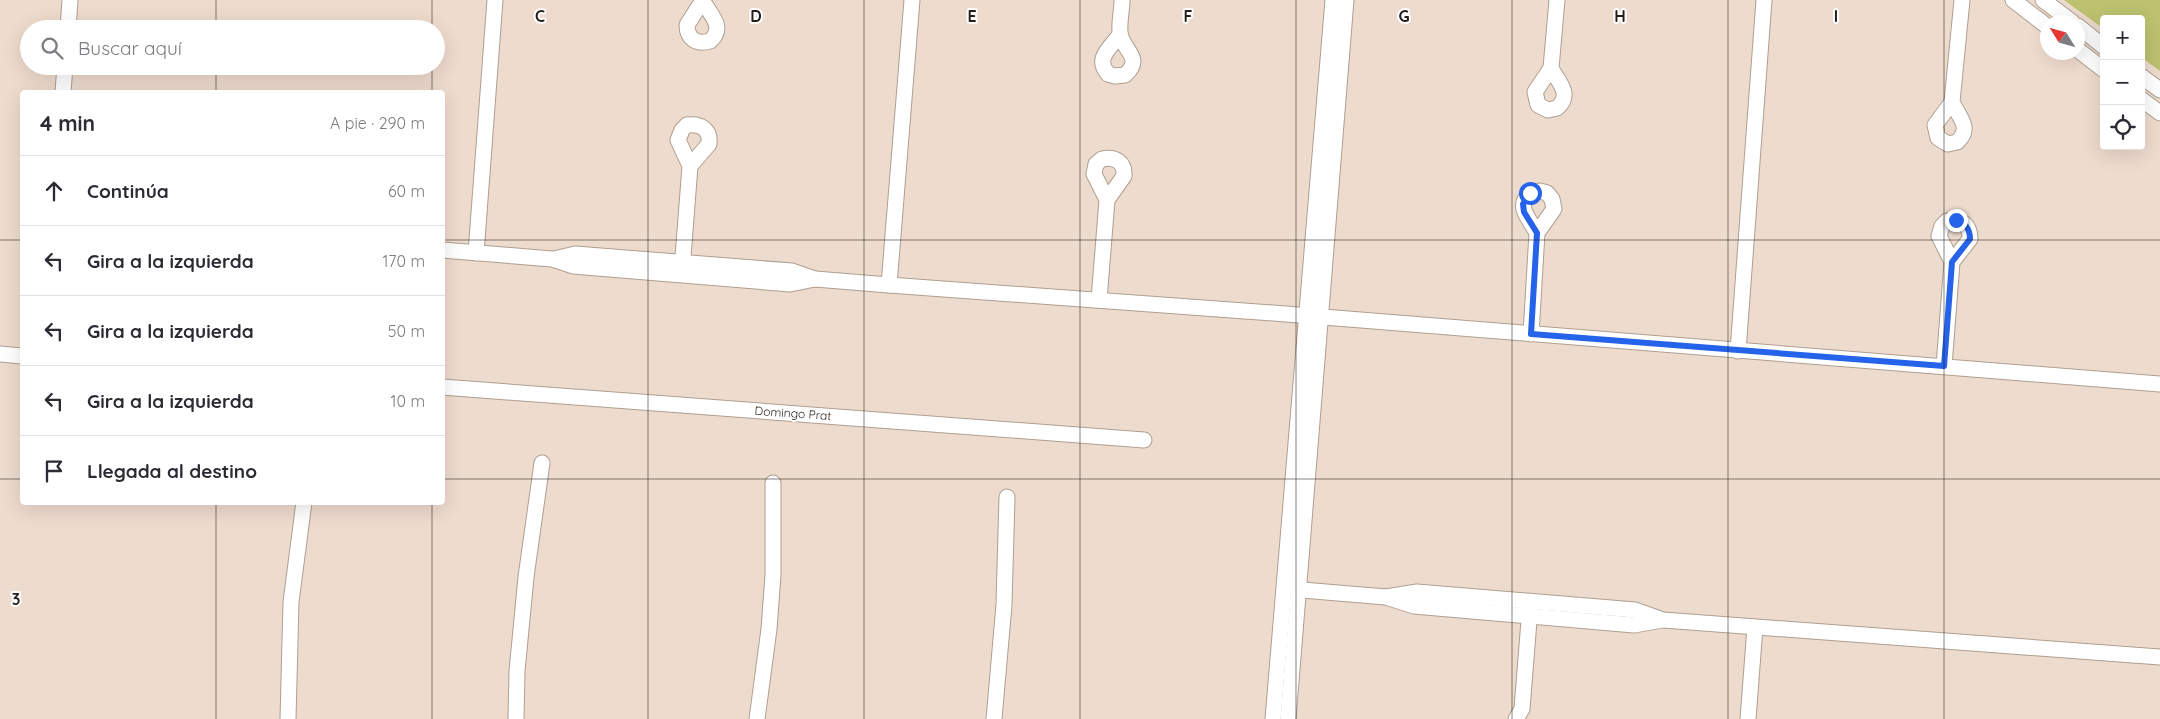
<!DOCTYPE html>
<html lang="es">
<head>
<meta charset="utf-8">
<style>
  :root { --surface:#fff; --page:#f7f7f7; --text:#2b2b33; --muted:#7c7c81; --line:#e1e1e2 }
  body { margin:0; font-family:Quicksand,sans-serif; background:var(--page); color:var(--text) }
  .controls { position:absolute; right:15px; top:15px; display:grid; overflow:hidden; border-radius:5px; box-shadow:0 5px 20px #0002 }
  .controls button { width:45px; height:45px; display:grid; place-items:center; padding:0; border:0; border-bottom:1px solid var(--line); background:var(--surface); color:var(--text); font:25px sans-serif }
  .compass { position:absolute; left:2040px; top:15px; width:45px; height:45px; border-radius:50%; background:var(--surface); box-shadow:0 5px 20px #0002; rotate:307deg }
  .stop { position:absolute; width:15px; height:15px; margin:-11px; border:4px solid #2563eb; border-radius:50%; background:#fff }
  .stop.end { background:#2563eb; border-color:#fff; box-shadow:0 1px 5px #0008 }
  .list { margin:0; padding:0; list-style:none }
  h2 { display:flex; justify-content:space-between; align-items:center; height:65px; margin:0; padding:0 20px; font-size:21px }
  h2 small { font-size:16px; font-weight:400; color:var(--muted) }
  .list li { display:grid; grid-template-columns:32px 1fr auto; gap:15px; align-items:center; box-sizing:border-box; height:70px; padding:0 20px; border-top:1px solid var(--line) }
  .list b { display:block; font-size:19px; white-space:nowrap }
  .list em { font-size:16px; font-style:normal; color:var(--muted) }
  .icon { flex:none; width:28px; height:28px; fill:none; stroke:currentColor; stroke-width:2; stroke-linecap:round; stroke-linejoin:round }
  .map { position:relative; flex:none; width:2160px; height:719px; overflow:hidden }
  .search { position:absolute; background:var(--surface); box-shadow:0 5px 20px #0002; left:20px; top:20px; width:425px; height:55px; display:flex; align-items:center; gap:12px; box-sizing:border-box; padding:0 18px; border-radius:28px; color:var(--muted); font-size:19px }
  .panel { position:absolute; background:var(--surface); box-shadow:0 5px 20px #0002; left:20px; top:90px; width:425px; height:415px; border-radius:5px }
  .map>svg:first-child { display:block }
</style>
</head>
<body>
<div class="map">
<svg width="2160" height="719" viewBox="0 0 2160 719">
  <rect width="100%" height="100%" fill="#eddbcd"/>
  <path fill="#bcc26f" d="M 2064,0 L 2160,0 L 2160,71 L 2141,57 L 2141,19 L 2104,19 L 2104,29 Z"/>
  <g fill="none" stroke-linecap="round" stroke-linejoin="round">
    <g stroke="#af9f91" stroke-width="17">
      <g id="street">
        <path d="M 2013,0 L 2048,27"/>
        <path d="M 2043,0 L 2072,22"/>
        <path d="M 703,1 C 710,15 726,27 710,41 C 697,45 687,39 687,25 L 703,0"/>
        <path d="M 2078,26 L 2104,47"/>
        <path d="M 68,29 L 70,0"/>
        <path d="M 1120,34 C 1111,48 1094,58 1108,74 L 1115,76 L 1125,75 C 1145,57 1121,50 1120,32 C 1119,22 1122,10 1122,0"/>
        <path d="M 2078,50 L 2104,70"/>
        <path d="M 347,66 L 348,66"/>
        <path d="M 1551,68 C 1558,82 1573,94 1557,108 L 1548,110 L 1538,105 L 1535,92 L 1551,68 L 1557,0"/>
        <path d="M 2141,76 L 2160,90"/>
        <path d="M 63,92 L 65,66"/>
        <path d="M 2141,99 L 2160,113"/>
        <path d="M 1952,102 C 1958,116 1973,128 1957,142 L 1948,144 L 1938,138 L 1935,125 L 1952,102 L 1962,0"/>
        <path d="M 442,250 L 552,259 L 573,266 L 790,284 L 815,279 L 889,285 L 1286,314 L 2160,384"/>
        <path d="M 476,253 L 495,0"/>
        <path d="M 554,259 L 575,254 L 792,271 L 815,279"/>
        <path d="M 682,270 L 690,166 L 678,140 L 682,130 L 687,125 C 701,123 711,130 709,144 L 690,166"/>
        <path d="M 889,285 L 912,0"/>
        <path d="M 1099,300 L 1107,200 L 1094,174 L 1096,164 L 1102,159 C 1115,156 1125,162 1124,176 L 1107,200"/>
        <path d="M 1531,334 L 1537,233 L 1554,209 L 1552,199 L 1547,193 L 1540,191 L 1530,193 C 1515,207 1530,219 1537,233"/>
        <path d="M 1738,351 L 1764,0"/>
        <path d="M 0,354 L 22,356"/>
        <path d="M 1944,366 L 1952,262 L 1939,236 L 1942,226 L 1947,221 C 1961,218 1970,224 1970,239 L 1952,262"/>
        <path d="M 442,387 L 1144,440"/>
        <path d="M 1290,589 L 1386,597 L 1414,606 L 1634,625 L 1662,620"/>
        <path d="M 1386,597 L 1417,592 L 1635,610 L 1663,620 L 2160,657"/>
        <path d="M 288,719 L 291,602 L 304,502"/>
        <path d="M 516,719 L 517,671 L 526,577 L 542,463"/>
        <path d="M 757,719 L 769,629 L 773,575 L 773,483"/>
        <path d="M 994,719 L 1004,605 L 1007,497"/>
        <path d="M 1273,719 L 1333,0"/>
        <path d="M 1288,719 L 1346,0"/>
        <path d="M 1516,719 L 1522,709 L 1530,608"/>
        <path d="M 1748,719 L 1755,627"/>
      </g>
    </g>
    <use href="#street" stroke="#fff" stroke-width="15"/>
  </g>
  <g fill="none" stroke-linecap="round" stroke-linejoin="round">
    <path stroke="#2563eb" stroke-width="6" d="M 1530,193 L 1523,204 L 1524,212 L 1537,233 L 1531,334 L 1944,366 L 1952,262 L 1970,239 C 1970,229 1966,223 1956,220"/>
  </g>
  <path fill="none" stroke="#241e19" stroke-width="1" stroke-opacity="0.55" d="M 216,0 L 216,29M 432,0 L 432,29M 648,0 L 648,719M 864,0 L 864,719M 1080,0 L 1080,719M 1296,0 L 1296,719M 1512,0 L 1512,719M 1728,0 L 1728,719M 1944,0 L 1944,719M 216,66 L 216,92M 432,66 L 432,92M 0,240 L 22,240M 442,240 L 2160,240M 0,479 L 22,479M 442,479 L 2160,479M 216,502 L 216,719M 432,502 L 432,719"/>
  <g text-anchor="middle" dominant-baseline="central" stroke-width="4" stroke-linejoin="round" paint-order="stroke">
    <g font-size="12" fill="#241e19" stroke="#fff">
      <text transform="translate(793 413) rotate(4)">Domingo Prat</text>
    </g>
  </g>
  <g font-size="16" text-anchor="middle" font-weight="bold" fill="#241e19" stroke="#fff" stroke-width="4" stroke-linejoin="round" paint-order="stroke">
    <text x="540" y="22">C</text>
    <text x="756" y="22">D</text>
    <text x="972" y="22">E</text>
    <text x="1188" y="22">F</text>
    <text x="1404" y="22">G</text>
    <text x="1620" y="22">H</text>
    <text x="1836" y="22">I</text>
    <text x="16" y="605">3</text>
  </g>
</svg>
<div class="controls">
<button>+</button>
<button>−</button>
<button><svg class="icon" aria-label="locate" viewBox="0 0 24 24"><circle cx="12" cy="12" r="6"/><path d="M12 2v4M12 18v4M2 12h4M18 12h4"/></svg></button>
</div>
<svg class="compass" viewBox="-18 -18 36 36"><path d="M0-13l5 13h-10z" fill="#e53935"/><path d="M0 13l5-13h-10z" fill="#7c7c81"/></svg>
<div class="stop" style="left:1530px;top:193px"></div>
<div class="stop end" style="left:1956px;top:220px"></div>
<div class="search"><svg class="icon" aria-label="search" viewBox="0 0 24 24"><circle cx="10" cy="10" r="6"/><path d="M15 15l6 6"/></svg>Buscar aquí</div>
<section class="panel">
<h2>4 min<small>A pie · 290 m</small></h2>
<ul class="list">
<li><svg class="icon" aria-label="ahead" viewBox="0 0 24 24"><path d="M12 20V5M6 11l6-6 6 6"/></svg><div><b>Continúa</b></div><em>60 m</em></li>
<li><svg class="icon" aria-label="left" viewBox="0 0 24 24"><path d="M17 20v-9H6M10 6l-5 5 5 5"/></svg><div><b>Gira a la izquierda</b></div><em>170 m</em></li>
<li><svg class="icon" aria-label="left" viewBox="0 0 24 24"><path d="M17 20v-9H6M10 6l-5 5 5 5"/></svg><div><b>Gira a la izquierda</b></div><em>50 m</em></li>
<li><svg class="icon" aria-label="left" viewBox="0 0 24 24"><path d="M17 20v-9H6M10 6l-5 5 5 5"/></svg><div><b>Gira a la izquierda</b></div><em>10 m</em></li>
<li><svg class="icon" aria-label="arrive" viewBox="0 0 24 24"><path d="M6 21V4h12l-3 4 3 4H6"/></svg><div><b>Llegada al destino</b></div></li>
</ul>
</section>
</div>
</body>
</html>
